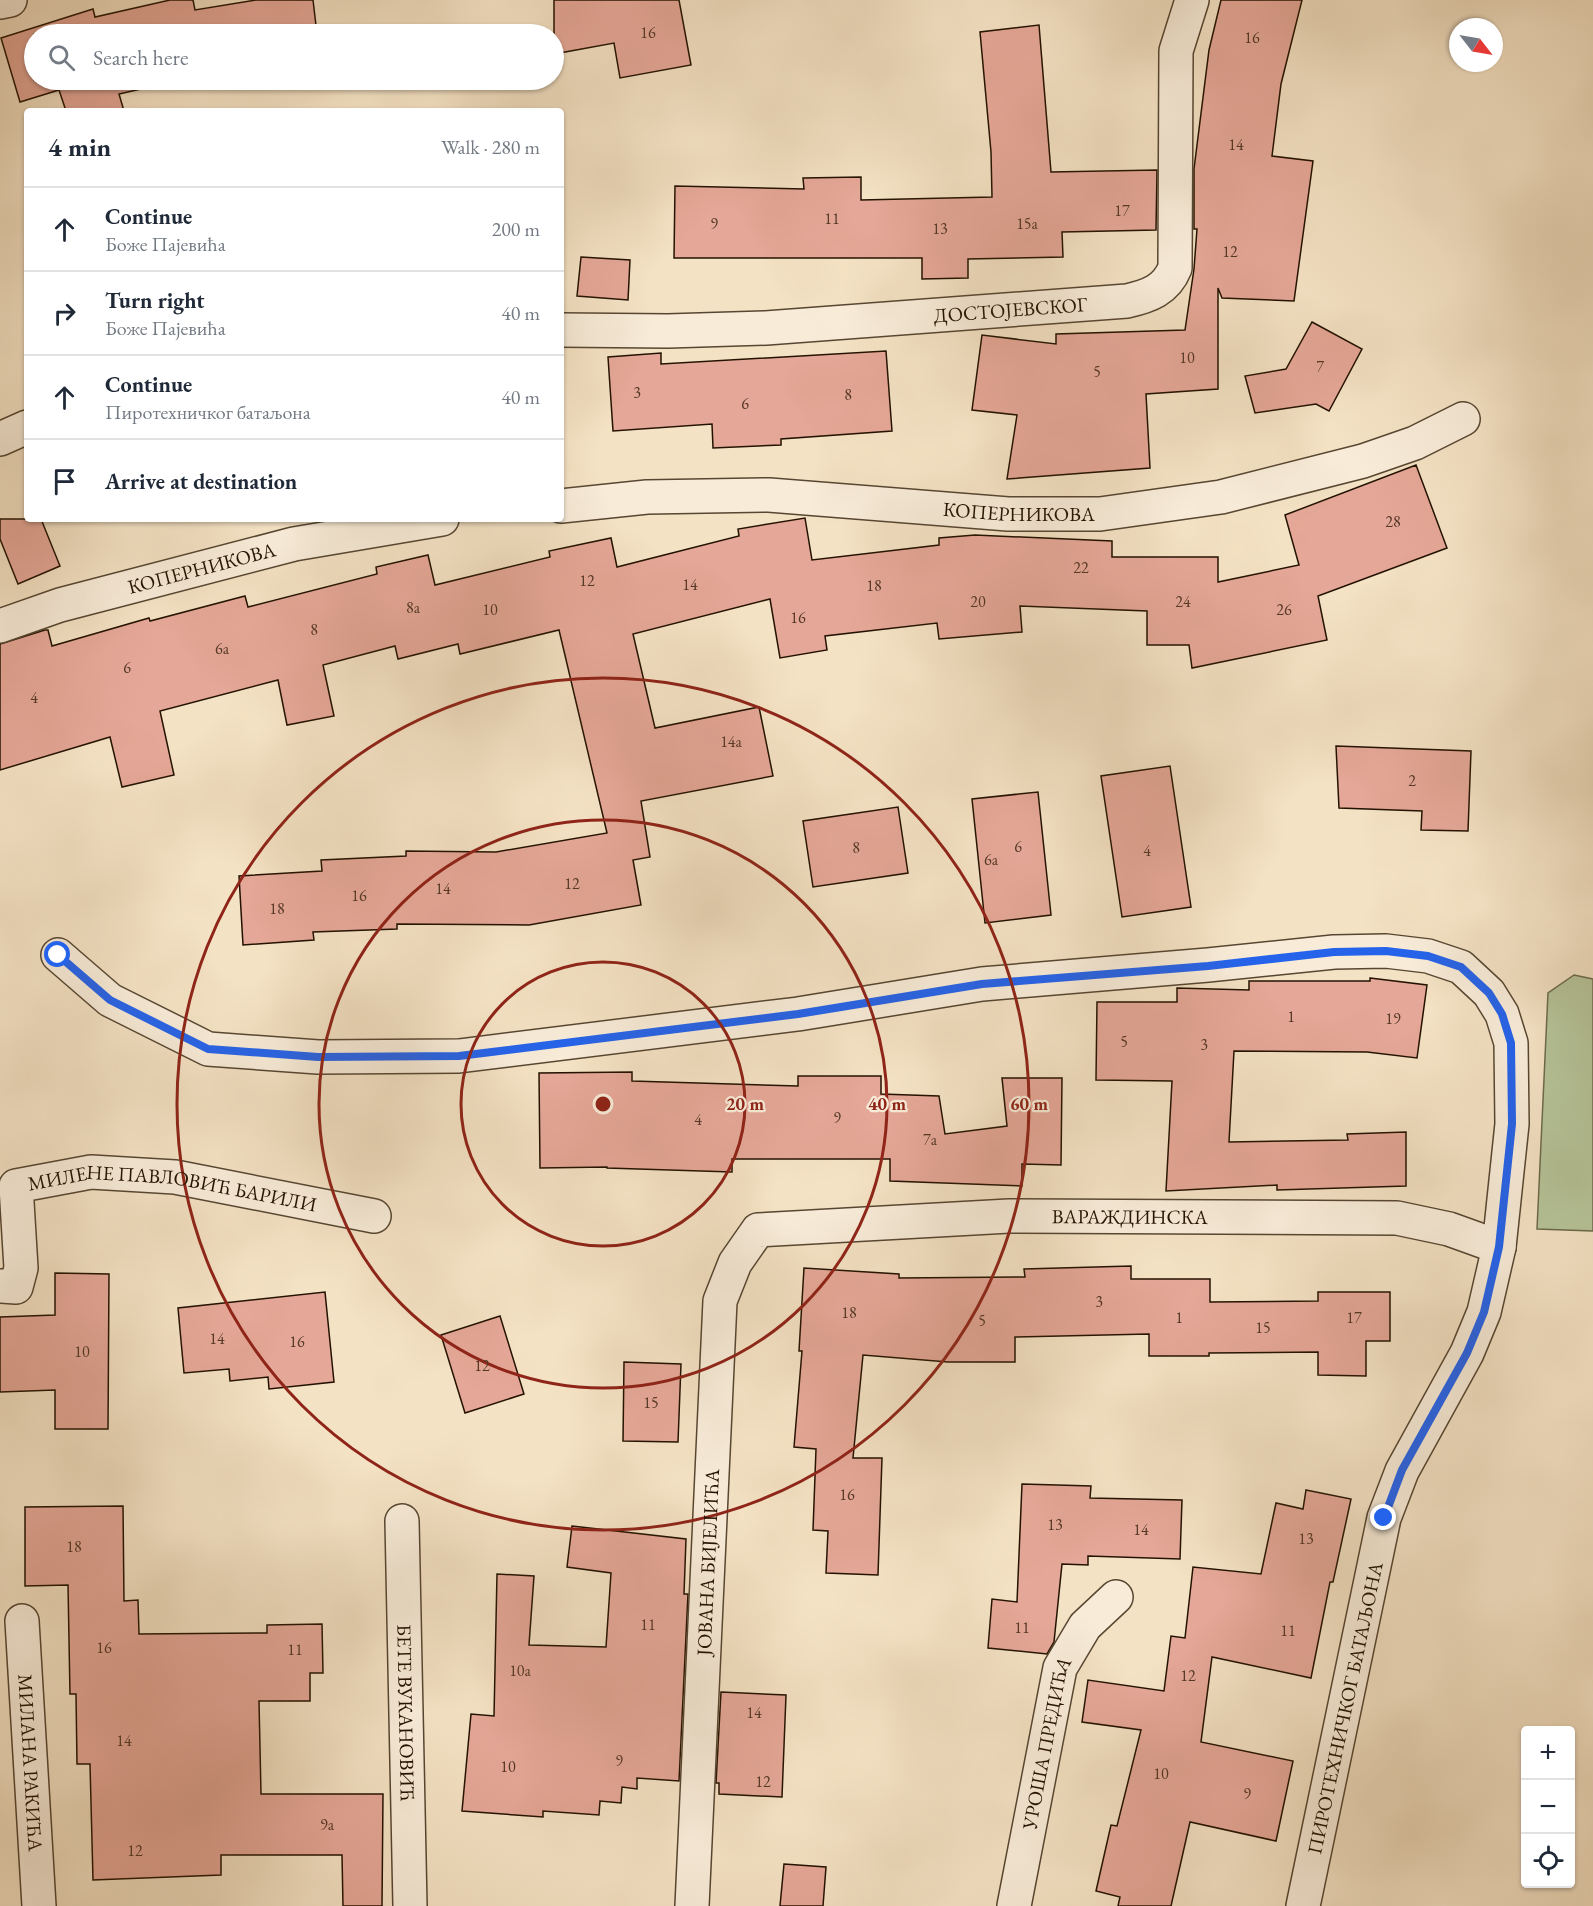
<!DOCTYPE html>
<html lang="en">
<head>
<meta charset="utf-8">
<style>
  :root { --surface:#fff; --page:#f6f6f7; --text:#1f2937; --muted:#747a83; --line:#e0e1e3 }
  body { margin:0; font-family:"EB Garamond",serif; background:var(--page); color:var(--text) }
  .controls { position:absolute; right:18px; bottom:18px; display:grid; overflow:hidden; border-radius:6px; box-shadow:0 2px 4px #0004 }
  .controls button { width:54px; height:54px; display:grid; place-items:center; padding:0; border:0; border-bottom:2px solid var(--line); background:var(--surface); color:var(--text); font:30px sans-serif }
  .compass { position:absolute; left:1449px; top:18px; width:54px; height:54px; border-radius:50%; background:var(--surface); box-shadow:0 2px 4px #0004; rotate:121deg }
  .stop { position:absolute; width:18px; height:18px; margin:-14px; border:4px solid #2563eb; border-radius:50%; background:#fff }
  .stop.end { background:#2563eb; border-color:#fff; box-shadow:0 2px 6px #0008 }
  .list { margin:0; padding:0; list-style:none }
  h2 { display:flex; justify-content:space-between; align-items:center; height:78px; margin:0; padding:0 24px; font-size:26px }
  h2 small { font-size:20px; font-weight:400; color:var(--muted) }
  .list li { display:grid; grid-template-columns:39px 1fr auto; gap:18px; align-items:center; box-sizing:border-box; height:84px; padding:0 24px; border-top:2px solid var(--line) }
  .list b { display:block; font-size:22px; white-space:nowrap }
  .list p { margin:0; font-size:20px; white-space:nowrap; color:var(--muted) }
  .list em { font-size:20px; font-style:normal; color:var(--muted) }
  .icon { flex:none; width:33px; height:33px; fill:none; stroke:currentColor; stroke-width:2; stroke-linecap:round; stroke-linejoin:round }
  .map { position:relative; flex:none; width:1593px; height:1906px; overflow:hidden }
  .search { position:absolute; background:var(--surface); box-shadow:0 2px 4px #0004; left:24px; top:24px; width:540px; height:66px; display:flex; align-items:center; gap:15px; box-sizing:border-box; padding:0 21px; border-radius:33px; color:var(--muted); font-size:22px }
  .panel { position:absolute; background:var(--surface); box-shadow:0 2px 4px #0004; left:24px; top:108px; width:540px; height:414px; border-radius:6px }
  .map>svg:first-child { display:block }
</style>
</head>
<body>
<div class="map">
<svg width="1593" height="1906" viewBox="0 0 1593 1906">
  <rect width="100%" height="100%" fill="#f4e2c4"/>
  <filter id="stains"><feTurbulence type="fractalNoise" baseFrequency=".00333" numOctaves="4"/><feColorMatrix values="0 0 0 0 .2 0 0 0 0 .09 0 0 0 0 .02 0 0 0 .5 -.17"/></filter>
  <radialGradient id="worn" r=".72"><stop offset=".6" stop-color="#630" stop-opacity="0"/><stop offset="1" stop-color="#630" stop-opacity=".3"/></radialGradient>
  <path fill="#b6c499" stroke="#6c6b4c" stroke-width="1.5" d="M 1574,975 L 1593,979 L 1593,1231 L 1537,1229 L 1548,993 Z"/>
  <g fill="#e5a797" stroke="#231200" stroke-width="1.5">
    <path d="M 170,0 L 193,0 L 195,10 L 256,0 L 313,0 L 317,34 L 34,34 L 34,80 L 180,80 L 119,94 L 124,111 L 66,111 L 59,90 L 20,102 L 1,38 L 93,9 L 95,17 Z"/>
    <path d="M 554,0 L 679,0 L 691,65 L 620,78 L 614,43 L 554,54 Z"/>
    <path d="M 1221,0 L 1302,0 L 1281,84 L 1272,156 L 1313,161 L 1294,301 L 1222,298 L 1218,288 L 1218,389 L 1146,394 L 1150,468 L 1007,479 L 1017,415 L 972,410 L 982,335 L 1056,344 L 1056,334 L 1185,330 L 1194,269 L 1197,229 L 1194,229 L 1194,169 L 1209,50 Z"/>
    <path d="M 1039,25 L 1051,172 L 1157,170 L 1156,230 L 1062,232 L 1063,257 L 968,259 L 968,278 L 922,279 L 922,258 L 674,258 L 675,186 L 804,189 L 803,178 L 861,177 L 861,200 L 992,197 L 991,152 L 980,32 Z"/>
    <path d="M 581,257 L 630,260 L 628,300 L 577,296 Z"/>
    <path d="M 1312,322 L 1362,349 L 1329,411 L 1316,404 L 1255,413 L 1245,376 L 1286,369 Z"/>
    <path d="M 886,351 L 892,431 L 781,439 L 781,445 L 713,448 L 712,424 L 613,431 L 608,357 L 661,353 L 661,364 Z"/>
    <path d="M 1416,465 L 1447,548 L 1318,596 L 1327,640 L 1192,668 L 1189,645 L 1147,645 L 1147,611 L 1020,606 L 1022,632 L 939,639 L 937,623 L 825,636 L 827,650 L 780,658 L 770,599 L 633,634 L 655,728 L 759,707 L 773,776 L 641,801 L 650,857 L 633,860 L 641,905 L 529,925 L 397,924 L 397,929 L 313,932 L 314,940 L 243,945 L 239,876 L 322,871 L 321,860 L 406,856 L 406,851 L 496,852 L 607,833 L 559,630 L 460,654 L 458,644 L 398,659 L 395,646 L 323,665 L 334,716 L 287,725 L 278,680 L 160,711 L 174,775 L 122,787 L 110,737 L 0,770 L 0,644 L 45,630 L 48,630 L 52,646 L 149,618 L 150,621 L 245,596 L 248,607 L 377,574 L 376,567 L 428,555 L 435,585 L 550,557 L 549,551 L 611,538 L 617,567 L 739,536 L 738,529 L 805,518 L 812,560 L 939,545 L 939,538 L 975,535 L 1112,541 L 1112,557 L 1218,557 L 1218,582 L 1299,565 L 1285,515 Z"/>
    <path d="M 0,519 L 41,519 L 60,566 L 18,584 L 0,539 Z"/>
    <path d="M 1336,746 L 1471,751 L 1468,831 L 1421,830 L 1422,811 L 1339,808 Z"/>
    <path d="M 1170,766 L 1191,907 L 1122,917 L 1101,776 Z"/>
    <path d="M 1038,792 L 1051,915 L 985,923 L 972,799 Z"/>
    <path d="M 898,807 L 908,873 L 813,887 L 803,821 Z"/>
    <path d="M 1370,978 L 1427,985 L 1417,1058 L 1367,1052 L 1234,1051 L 1229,1142 L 1348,1140 L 1347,1134 L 1406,1132 L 1406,1186 L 1277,1190 L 1277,1185 L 1166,1191 L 1172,1081 L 1096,1080 L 1097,1002 L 1177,1002 L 1177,988 L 1249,990 L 1249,981 L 1370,981 Z"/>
    <path d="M 632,1072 L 632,1081 L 798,1086 L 798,1076 L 881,1076 L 881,1094 L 939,1096 L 945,1134 L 1007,1126 L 1002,1078 L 1062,1078 L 1061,1165 L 1022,1164 L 1022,1186 L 890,1181 L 890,1159 L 732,1159 L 732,1172 L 607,1168 L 607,1167 L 540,1168 L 539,1073 Z"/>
    <path d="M 1131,1266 L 1131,1279 L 1210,1279 L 1210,1302 L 1318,1301 L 1318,1292 L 1390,1292 L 1390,1341 L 1366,1341 L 1366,1376 L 1318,1375 L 1318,1352 L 1209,1353 L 1209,1356 L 1149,1356 L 1149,1334 L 1015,1337 L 1015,1362 L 948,1362 L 863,1355 L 853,1458 L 882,1458 L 878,1575 L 826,1573 L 828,1531 L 813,1530 L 816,1449 L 794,1447 L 802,1351 L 799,1351 L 804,1268 L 899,1274 L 899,1278 L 1025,1277 L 1024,1269 Z"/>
    <path d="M 55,1273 L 109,1274 L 108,1429 L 55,1429 L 55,1390 L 0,1392 L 0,1317 L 55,1315 Z"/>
    <path d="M 325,1292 L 334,1382 L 269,1389 L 268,1377 L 230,1381 L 229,1369 L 184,1373 L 178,1308 Z"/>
    <path d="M 500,1316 L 524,1394 L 465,1413 L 441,1335 Z"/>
    <path d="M 624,1362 L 681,1364 L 678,1442 L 623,1441 Z"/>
    <path d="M 1022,1484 L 1091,1486 L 1090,1498 L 1182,1500 L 1180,1559 L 1088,1556 L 1088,1565 L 1062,1564 L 1054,1642 L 1047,1654 L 988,1648 L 992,1599 L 1017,1602 Z"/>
    <path d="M 1306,1490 L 1351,1499 L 1333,1582 L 1330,1582 L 1311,1678 L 1212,1657 L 1201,1742 L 1293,1761 L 1276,1841 L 1190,1822 L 1171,1906 L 1118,1906 L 1120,1897 L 1096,1891 L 1111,1825 L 1117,1826 L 1141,1730 L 1082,1722 L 1088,1680 L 1164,1691 L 1171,1636 L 1185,1638 L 1193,1567 L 1261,1574 L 1276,1503 L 1303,1509 Z"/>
    <path d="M 123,1506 L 124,1601 L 138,1600 L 139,1634 L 267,1633 L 267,1625 L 322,1624 L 323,1673 L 310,1673 L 310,1701 L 259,1701 L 261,1794 L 383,1794 L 382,1906 L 343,1906 L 342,1855 L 221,1855 L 221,1875 L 93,1880 L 90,1764 L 77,1764 L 76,1694 L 70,1694 L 68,1585 L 25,1586 L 25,1507 Z"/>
    <path d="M 572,1526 L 686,1539 L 684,1594 L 688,1594 L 679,1781 L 637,1778 L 637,1789 L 622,1787 L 621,1803 L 600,1801 L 599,1815 L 543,1811 L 543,1817 L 462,1811 L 471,1714 L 494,1716 L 497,1574 L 534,1576 L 529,1645 L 606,1647 L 611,1573 L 567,1567 Z"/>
    <path d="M 721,1692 L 786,1695 L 782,1797 L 719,1794 L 719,1783 L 716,1783 Z"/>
    <path d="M 784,1864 L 826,1867 L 823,1906 L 780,1906 Z"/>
  </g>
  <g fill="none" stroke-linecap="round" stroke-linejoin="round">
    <g stroke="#574631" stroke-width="36">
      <g id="minor">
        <path d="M 0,2 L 10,0"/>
        <path id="s1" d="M 561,330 L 668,331 L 766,328 L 1127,301 C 1149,296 1166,290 1175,268 L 1176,51 L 1192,0"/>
        <path d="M 0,439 L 27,427"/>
        <path id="s2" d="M 561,506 L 647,497 L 769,495 L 1008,514 L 1100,514 L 1221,497 L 1363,461 L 1415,443 L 1463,419"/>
        <path id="s3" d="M 0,626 L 60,605 L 294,544 L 442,519"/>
        <path d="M 58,955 L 110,1000 L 208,1049 L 318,1057 L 459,1056 L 798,1014 L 982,984 L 1208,965 L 1334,952 L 1386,951 L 1428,956 L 1461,967 L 1489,993 L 1502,1014 L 1511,1043 L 1512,1124 L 1499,1247 L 1484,1312 L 1467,1353 L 1402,1471 L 1384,1518 L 1303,1906"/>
        <path id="s4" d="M 0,1286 L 16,1287 L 21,1268 L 16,1186 L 91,1172 L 175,1177 L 374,1216"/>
        <path id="s5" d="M 402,1521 L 410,1906"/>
        <path id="s6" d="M 22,1621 L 39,1906"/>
        <path id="s7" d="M 692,1906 L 720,1301 L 735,1263 L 758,1230 L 1009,1216 L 1397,1218 L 1449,1229 L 1499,1247"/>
        <path id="s8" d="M 1014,1906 L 1060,1668 L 1085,1626 L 1116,1597"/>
      </g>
    </g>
    <use href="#minor" stroke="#f8ecd9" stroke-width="33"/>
  </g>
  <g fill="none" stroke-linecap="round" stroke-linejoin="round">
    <path stroke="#2563eb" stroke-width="8" d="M 58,955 L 110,1000 L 208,1049 L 318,1057 L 459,1056 L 798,1014 L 982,984 L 1208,966 L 1334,952 L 1386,951 L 1428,956 L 1461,967 L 1489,993 L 1502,1014 L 1511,1043 L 1512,1124 L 1499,1247 L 1484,1312 L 1467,1353 L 1402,1470 L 1384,1518"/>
  </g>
  <g fill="none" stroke="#8f2418" stroke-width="3">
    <circle cx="603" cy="1104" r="142"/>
    <circle cx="603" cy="1104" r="284"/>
    <circle cx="603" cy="1104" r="426"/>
  </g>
  <g text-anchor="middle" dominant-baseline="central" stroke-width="4.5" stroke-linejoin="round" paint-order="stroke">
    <g font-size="16" fill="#543726">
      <text x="648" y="32">16</text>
      <text x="1252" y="37">16</text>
      <text x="1236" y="144">14</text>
      <text x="1122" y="210">17</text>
      <text x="832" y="218">11</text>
      <text x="714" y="223">9</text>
      <text x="1027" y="223">15a</text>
      <text x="940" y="228">13</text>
      <text x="1230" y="251">12</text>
      <text x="1187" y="357">10</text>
      <text x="1320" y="366">7</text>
      <text x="1097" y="371">5</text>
      <text x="637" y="392">3</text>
      <text x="848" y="394">8</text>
      <text x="745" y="403">6</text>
      <text x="1393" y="521">28</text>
      <text x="1081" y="567">22</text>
      <text x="587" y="580">12</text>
      <text x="690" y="584">14</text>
      <text x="874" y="585">18</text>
      <text x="978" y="601">20</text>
      <text x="1183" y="601">24</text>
      <text x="413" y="607">8a</text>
      <text x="490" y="609">10</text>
      <text x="1284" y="609">26</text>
      <text x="798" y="617">16</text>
      <text x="314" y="629">8</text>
      <text x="222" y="648">6a</text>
      <text x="127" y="667">6</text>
      <text x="34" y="697">4</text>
      <text x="731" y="741">14a</text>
      <text x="1412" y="780">2</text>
      <text x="1018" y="846">6</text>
      <text x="856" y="847">8</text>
      <text x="1147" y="850">4</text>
      <text x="991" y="859">6a</text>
      <text x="572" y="883">12</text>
      <text x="443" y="888">14</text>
      <text x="359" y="895">16</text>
      <text x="277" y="908">18</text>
      <text x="1291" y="1016">1</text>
      <text x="1393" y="1018">19</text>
      <text x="1124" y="1041">5</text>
      <text x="1204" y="1044">3</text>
      <text x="837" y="1117">9</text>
      <text x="698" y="1119">4</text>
      <text x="930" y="1139">7a</text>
      <text x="1099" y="1301">3</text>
      <text x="849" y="1312">18</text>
      <text x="1179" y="1317">1</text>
      <text x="1354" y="1317">17</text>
      <text x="982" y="1320">5</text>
      <text x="1263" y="1327">15</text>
      <text x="217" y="1338">14</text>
      <text x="297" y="1341">16</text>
      <text x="82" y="1351">10</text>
      <text x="482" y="1365">12</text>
      <text x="651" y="1402">15</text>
      <text x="847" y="1494">16</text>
      <text x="1055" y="1524">13</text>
      <text x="1141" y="1529">14</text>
      <text x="1306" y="1538">13</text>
      <text x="74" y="1546">18</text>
      <text x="648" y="1624">11</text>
      <text x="1022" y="1627">11</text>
      <text x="1288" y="1630">11</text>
      <text x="104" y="1647">16</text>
      <text x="295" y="1649">11</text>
      <text x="520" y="1670">10a</text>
      <text x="1188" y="1675">12</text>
      <text x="754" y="1712">14</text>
      <text x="124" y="1740">14</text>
      <text x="619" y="1760">9</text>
      <text x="508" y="1766">10</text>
      <text x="1161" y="1773">10</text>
      <text x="763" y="1781">12</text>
      <text x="1247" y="1793">9</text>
      <text x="327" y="1824">9a</text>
      <text x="135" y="1850">12</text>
    </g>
    <g font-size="20" fill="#231200" stroke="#f8ecd9">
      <text stroke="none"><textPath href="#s1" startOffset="450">ДОСТОЈЕВСКОГ</textPath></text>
      <text stroke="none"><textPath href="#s2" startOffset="459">КОПЕРНИКОВА</textPath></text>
      <text stroke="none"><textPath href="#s3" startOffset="210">КОПЕРНИКОВА</textPath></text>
      <text stroke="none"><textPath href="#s4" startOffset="276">МИЛЕНЕ ПАВЛОВИЋ БАРИЛИ</textPath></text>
      <text stroke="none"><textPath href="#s7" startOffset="1059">ВАРАЖДИНСКА</textPath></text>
      <text stroke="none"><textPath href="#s7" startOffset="344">ЈОВАНА БИЈЕЛИЋА</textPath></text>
      <text transform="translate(1345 1708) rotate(-78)">ПИРОТЕХНИЧКОГ БАТАЉОНА</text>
      <text stroke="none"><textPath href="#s5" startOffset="192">БЕТЕ ВУКАНОВИЋ</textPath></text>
      <text stroke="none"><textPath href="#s8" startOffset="166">УРОША ПРЕДИЋА</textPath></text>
      <text stroke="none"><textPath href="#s6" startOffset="142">МИЛАНА РАКИЋА</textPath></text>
    </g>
  </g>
  <circle cx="603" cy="1104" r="9" fill="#8f2418" stroke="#f8ecd9" stroke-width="3"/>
  <g font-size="18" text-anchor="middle" font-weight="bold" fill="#8f2418" stroke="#f8ecd9" stroke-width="4.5" stroke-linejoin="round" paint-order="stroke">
    <text x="745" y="1110">20 m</text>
    <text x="887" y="1110">40 m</text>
    <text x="1029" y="1110">60 m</text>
  </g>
  <rect width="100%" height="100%" filter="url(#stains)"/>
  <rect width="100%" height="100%" fill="url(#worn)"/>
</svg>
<div class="controls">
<button>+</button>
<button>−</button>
<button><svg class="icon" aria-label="locate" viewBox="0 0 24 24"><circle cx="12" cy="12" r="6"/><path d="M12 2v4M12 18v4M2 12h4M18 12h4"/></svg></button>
</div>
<svg class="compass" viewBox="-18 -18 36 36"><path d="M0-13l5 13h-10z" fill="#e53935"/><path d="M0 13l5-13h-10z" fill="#747a83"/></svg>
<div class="stop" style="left:58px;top:955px"></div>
<div class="stop end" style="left:1384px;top:1518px"></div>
<div class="search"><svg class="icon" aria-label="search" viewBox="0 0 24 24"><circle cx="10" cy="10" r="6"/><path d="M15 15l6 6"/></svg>Search here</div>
<section class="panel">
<h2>4 min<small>Walk · 280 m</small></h2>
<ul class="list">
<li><svg class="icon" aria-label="ahead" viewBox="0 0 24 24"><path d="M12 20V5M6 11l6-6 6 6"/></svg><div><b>Continue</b><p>Боже Пајевића</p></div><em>200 m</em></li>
<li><svg class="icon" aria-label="right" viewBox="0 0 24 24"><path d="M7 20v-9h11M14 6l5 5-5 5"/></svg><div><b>Turn right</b><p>Боже Пајевића</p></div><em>40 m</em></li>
<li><svg class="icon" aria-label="ahead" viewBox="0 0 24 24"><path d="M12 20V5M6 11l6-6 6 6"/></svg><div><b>Continue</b><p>Пиротехничког батаљона</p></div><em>40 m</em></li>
<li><svg class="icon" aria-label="arrive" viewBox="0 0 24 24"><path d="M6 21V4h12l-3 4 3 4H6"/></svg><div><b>Arrive at destination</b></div></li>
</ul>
</section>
</div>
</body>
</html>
